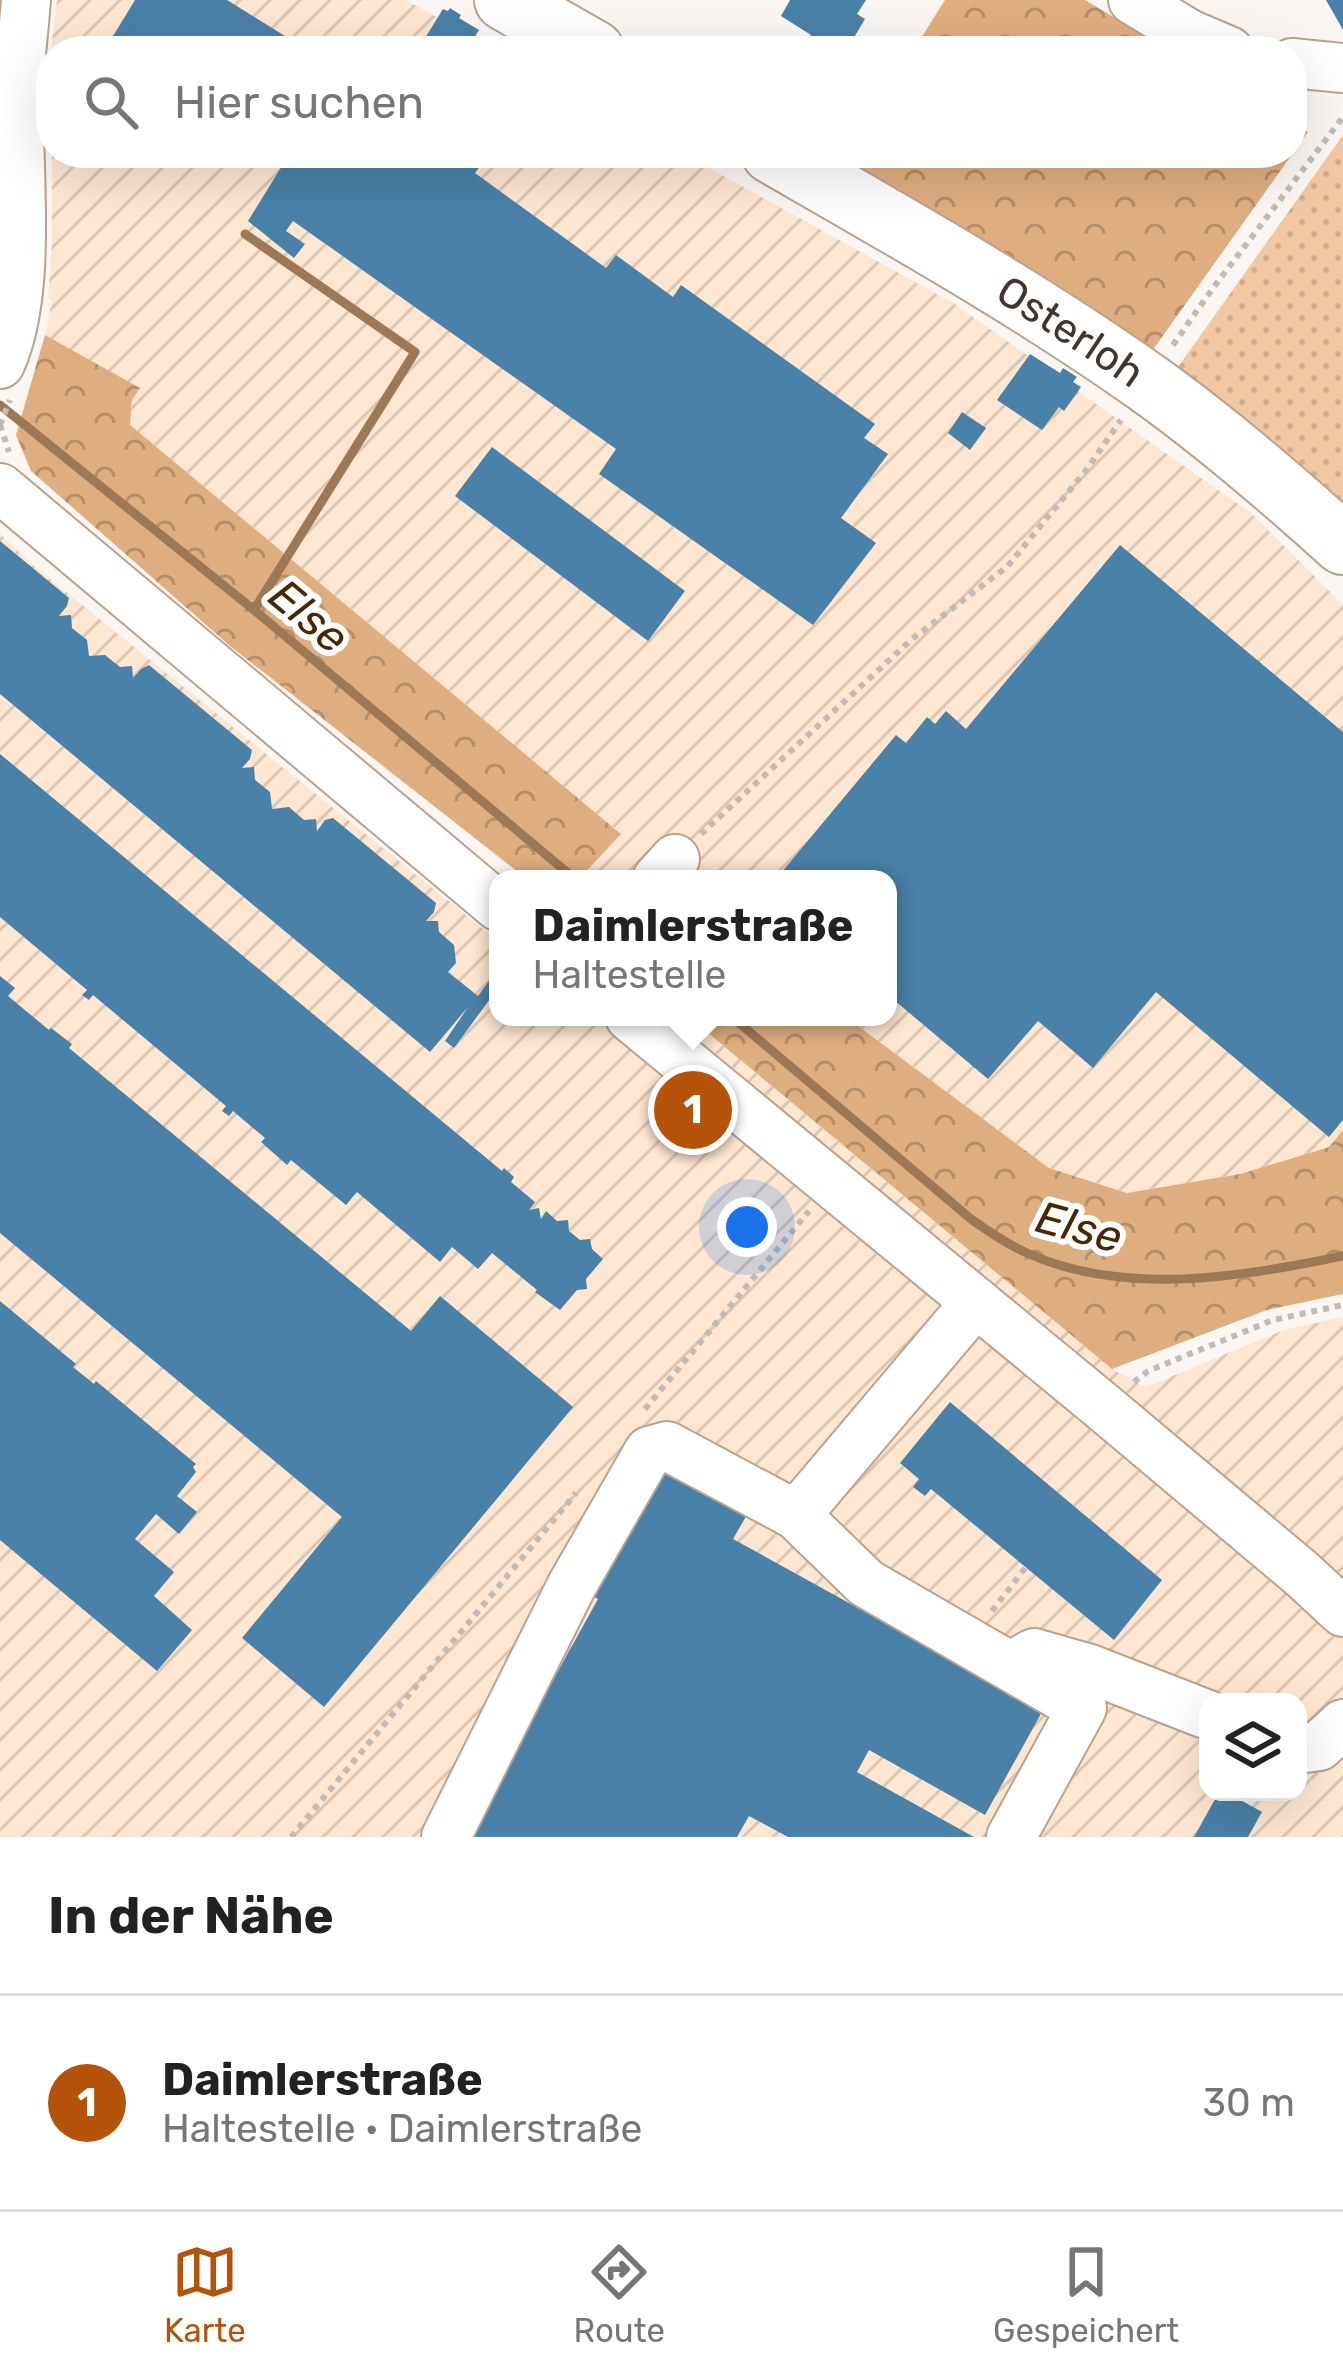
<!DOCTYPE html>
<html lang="de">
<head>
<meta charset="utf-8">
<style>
  :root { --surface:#fff; --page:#f2f2f2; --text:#222; --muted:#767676; --line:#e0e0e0; --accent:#b45309 }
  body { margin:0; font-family:Rubik,sans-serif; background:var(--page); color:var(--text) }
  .controls { position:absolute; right:36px; bottom:36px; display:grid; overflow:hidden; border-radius:24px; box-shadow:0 12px 48px #0002 }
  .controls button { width:108px; height:108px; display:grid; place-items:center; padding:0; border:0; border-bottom:3px solid var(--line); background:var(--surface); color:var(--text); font:60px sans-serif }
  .you { position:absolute; left:747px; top:1227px; width:42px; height:42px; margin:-30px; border:9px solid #fff; border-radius:50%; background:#1a73e8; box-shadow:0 0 0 18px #1a73e833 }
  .badge { display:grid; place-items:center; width:78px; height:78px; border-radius:50%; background:var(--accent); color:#fff; font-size:39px; font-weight:700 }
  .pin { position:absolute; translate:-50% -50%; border:6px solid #fff; box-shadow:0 3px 12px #0006 }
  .popup { position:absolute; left:489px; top:870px; width:408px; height:156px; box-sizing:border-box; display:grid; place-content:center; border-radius:24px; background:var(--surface); filter:drop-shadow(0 3px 9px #0005); font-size:39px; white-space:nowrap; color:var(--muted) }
  .popup b { font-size:45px; color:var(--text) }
  .popup::after { content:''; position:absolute; left:50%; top:100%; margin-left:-24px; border:24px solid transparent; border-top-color:var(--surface) }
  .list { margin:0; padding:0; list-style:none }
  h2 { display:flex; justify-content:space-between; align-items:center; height:156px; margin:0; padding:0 48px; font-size:51px }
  h2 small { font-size:39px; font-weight:400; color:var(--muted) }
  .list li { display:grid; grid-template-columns:78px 1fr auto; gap:36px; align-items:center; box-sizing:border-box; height:216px; padding:0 48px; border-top:3px solid var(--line) }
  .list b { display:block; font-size:45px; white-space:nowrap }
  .list p { margin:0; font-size:39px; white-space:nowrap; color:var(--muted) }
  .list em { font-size:39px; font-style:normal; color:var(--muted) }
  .icon { flex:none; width:66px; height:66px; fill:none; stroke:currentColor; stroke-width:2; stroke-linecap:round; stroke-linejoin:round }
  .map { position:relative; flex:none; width:1343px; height:1837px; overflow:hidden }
  .search { position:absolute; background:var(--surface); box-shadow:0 12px 48px #0002; left:36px; right:36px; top:36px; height:132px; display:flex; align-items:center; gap:30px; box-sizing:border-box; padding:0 42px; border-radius:48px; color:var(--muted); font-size:45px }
  .sheet { height:372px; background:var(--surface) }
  nav { display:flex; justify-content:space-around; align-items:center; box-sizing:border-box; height:168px; border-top:3px solid var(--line); background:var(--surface); font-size:33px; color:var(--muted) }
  nav a { display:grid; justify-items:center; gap:6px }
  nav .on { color:var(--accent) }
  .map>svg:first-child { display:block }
</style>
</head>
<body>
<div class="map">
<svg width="1343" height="1837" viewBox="0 0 1343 1837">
  <defs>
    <pattern id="industrial-furrows" width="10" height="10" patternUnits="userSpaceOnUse" patternTransform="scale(3)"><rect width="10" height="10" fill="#fee6d0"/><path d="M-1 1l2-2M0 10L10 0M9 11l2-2" fill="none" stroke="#dbc6b3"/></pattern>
    <pattern id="green-dots" width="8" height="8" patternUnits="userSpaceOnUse" patternTransform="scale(3)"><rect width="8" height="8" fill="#f1c8a3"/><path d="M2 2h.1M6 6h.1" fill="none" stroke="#d0ac8d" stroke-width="1.8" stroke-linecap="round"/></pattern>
    <pattern id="forest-crowns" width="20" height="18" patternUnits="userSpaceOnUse" patternTransform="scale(3)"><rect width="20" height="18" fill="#dfae80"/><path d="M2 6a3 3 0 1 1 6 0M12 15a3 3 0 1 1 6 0" fill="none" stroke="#b68e69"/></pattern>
  </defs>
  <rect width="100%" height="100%" fill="#fbf6f2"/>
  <g fill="url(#industrial-furrows)" fill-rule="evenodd">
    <path d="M 57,0 L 406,0 L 498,51 L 51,51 Z"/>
    <path d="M 52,153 L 682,153 L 953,303 L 1252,514 L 1343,605 L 1343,1130 L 1329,1147 L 1240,1174 L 1128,1193 L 1049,1168 L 846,1017 L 888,1017 L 888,879 L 579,879 L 620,833 L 130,425 L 132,400 L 139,389 L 45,335 L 52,300 L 48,298 L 52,244 Z"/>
    <path d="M 0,534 L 35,567 L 498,941 L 498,1017 L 689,1017 L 1112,1369 L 1146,1387 L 1284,1330 L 1343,1317 L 1343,1837 L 0,1837 ZM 1208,1702 L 1298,1702 L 1298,1792 L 1208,1792 Z"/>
  </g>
  <path fill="url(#green-dots)" d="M 1343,135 L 1343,515 L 1173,374 Z"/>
  <g fill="url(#forest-crowns)">
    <path d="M 945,0 L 1085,0 L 1171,51 L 913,51 Z"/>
    <path d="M 1292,122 L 1308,132 L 1145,361 L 845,160 L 850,153 L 1292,153 Z"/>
    <path d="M 45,335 L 140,388 L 132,400 L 130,425 L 621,834 L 579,879 L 527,879 L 230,646 L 31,471 L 16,435 Z"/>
    <path d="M 689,1017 L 846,1017 L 1049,1168 L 1127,1193 L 1240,1174 L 1329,1147 L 1343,1130 L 1343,1294 L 1267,1310 L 1112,1369 Z"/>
  </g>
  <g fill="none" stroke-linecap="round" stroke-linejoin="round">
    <g stroke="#9c7856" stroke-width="9">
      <path d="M 245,234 L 415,352 L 254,610"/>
      <path d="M 0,405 L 254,610 L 575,879"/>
      <path d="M 732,1017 L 971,1219 C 989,1232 1007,1244 1027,1253 C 1125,1297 1243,1277 1343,1256"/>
    </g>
  </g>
  <g fill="#4a81a8">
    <path d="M 135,0 L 227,0 L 309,51 L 127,51 L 110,41 Z"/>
    <path d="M 790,0 L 866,0 L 857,14 L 865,19 L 846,51 L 838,51 L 828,45 L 825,50 L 808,40 L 811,35 L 781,16 Z"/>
    <path d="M 1326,0 L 1343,0 L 1343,30 Z"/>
    <path d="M 450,8 L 461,15 L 459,18 L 479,30 L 466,51 L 417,51 L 443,9 L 448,11 Z"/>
    <path d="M 290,153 L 490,153 L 475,173 L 606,268 L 616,255 L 673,297 L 681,285 L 875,424 L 864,438 L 888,454 L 841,518 L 876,543 L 813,625 L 599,474 L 616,449 L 293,221 L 286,231 L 305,244 L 294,258 L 248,221 Z"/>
    <path d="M 1030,354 L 1060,373 L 1063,368 L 1077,377 L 1073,382 L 1081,387 L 1064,411 L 1059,407 L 1042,430 L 997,400 Z"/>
    <path d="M 962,412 L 986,428 L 970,450 L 948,433 Z"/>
    <path d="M 492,447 L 685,591 L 648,641 L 455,496 Z"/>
    <path d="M 0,541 L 69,598 L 67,606 L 59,616 L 71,615 L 72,628 L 87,640 L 89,656 L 105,655 L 120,667 L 132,666 L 133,678 L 141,669 L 149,665 L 252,750 L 250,759 L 242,768 L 254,767 L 255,780 L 270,792 L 272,809 L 289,807 L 304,820 L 316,819 L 317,831 L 325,820 L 333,818 L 436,903 L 434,912 L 426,921 L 438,921 L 439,932 L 454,945 L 456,963 L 448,972 L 478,996 L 492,977 L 498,981 L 498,988 L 454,1048 L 445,1041 L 468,1007 L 430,1052 L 0,694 Z"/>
    <path d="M 1120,545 L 1343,732 L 1343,1120 L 1329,1137 L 1156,992 L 1093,1068 L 1038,1021 L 988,1079 L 888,995 L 888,879 L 776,879 L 896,735 L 906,743 L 927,717 L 935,724 L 946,711 L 966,729 Z"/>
    <path d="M 0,754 L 502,1171 L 504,1168 L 514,1177 L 511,1182 L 535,1202 L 529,1210 L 539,1208 L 541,1219 L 546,1211 L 557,1221 L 568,1220 L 569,1231 L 580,1240 L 590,1239 L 592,1249 L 603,1259 L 586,1279 L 587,1289 L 577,1290 L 560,1310 L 535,1292 L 537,1290 L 492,1253 L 478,1269 L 452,1247 L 440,1262 L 357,1192 L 346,1205 L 291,1160 L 287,1165 L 261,1142 L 265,1138 L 233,1111 L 229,1116 L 222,1111 L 226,1106 L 93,995 L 89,1000 L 82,995 L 87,990 L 0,917 Z"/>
    <path d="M 0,976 L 15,988 L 8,996 L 49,1030 L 51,1028 L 72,1044 L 69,1048 L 411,1331 L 440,1296 L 573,1407 L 324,1707 L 242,1638 L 342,1517 L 0,1233 Z"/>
    <path d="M 0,1301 L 76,1364 L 73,1367 L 94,1384 L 96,1381 L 196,1464 L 193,1467 L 196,1472 L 177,1496 L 197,1512 L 179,1534 L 156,1514 L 135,1539 L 174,1572 L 154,1596 L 192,1630 L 157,1671 L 0,1540 Z"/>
    <path d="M 950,1402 L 1162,1580 L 1114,1640 L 931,1489 L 925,1496 L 913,1487 L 919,1479 L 900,1463 Z"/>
    <path d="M 656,1461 L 748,1513 L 733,1539 L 1043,1710 L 985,1815 L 869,1750 L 857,1772 L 974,1837 L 788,1837 L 749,1816 L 737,1837 L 466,1837 L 598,1599 L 584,1591 Z"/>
    <path d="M 1219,1792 L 1226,1792 L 1262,1812 L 1248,1837 L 1194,1837 Z"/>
  </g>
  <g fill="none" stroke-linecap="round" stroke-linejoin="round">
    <g stroke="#baa38e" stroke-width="52">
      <g id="minor">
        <path d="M 1133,0 L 1189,34 L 1229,51"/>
        <path d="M 1292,63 L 1343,68"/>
        <path d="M 0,364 C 34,290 16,166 19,84 C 20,56 24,28 26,0"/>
        <path d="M 0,488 L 498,906"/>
        <path d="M 657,879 L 675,859"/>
        <path d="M 630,1017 L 1102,1406 L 1302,1574 L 1343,1612"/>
        <path d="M 796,1515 L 976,1302"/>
        <path d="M 1014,1664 L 1034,1653 L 1090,1669 L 1208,1715"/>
        <path d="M 1298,1749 L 1319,1746 L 1343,1724"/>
        <path d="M 446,1837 L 572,1585 L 649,1451 L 667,1446 L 796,1515 L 866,1583 L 1082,1708 L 1011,1837"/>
      </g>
    </g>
    <g stroke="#baa38e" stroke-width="64">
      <g id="major">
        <path d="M 505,0 L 594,51"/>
        <path id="s1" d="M 772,153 C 899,226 1027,298 1146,382 C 1215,431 1280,487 1343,544"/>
      </g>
    </g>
    <g stroke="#c1bbb6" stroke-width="6" stroke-dasharray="6 6" stroke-linecap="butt">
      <path d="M 1173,345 L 1213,288 L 1343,117"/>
      <path d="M 0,425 L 10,400"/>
      <path d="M 0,425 L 9,452"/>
      <path d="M 701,834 L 912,639 L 1007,567 L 1087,469 L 1121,420"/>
      <path d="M 1134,1382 L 1148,1371 L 1273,1320 L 1343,1305"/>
      <path d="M 645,1409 L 809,1211"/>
      <path d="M 992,1611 L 1026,1567"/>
      <path d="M 291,1837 L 576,1493"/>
    </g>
    <use href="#minor" stroke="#fff" stroke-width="48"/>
    <use href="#major" stroke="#fff" stroke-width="60"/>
  </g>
  <g text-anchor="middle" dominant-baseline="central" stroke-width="12" stroke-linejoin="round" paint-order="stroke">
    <g font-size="42" fill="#40362e" stroke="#fff">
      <text stroke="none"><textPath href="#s1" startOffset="348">Osterloh</textPath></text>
    </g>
    <g font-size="45" font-style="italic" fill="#482702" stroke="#fff">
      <text transform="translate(309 616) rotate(40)">Else</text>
      <text transform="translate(1079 1227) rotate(15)">Else</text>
    </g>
  </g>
</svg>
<div class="controls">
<button><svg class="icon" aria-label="layers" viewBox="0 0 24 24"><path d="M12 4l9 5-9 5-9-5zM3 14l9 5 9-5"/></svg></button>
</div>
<div class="you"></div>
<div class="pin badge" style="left:693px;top:1110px">1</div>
<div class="popup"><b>Daimlerstraße</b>Haltestelle</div>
<div class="search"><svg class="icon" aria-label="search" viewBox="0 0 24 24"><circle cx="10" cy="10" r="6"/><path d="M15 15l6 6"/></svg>Hier suchen</div>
</div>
<section class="sheet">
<h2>In der Nähe<small></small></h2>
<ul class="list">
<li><span class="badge">1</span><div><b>Daimlerstraße</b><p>Haltestelle · Daimlerstraße</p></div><em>30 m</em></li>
</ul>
</section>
<nav>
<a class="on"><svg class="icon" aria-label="map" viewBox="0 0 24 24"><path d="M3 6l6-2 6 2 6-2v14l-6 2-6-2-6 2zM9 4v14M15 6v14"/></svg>Karte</a>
<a><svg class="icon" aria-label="directions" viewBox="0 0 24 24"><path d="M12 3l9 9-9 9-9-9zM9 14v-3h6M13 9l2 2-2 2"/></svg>Route</a>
<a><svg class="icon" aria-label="saved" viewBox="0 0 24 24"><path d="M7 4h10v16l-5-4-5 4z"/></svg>Gespeichert</a>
</nav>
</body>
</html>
